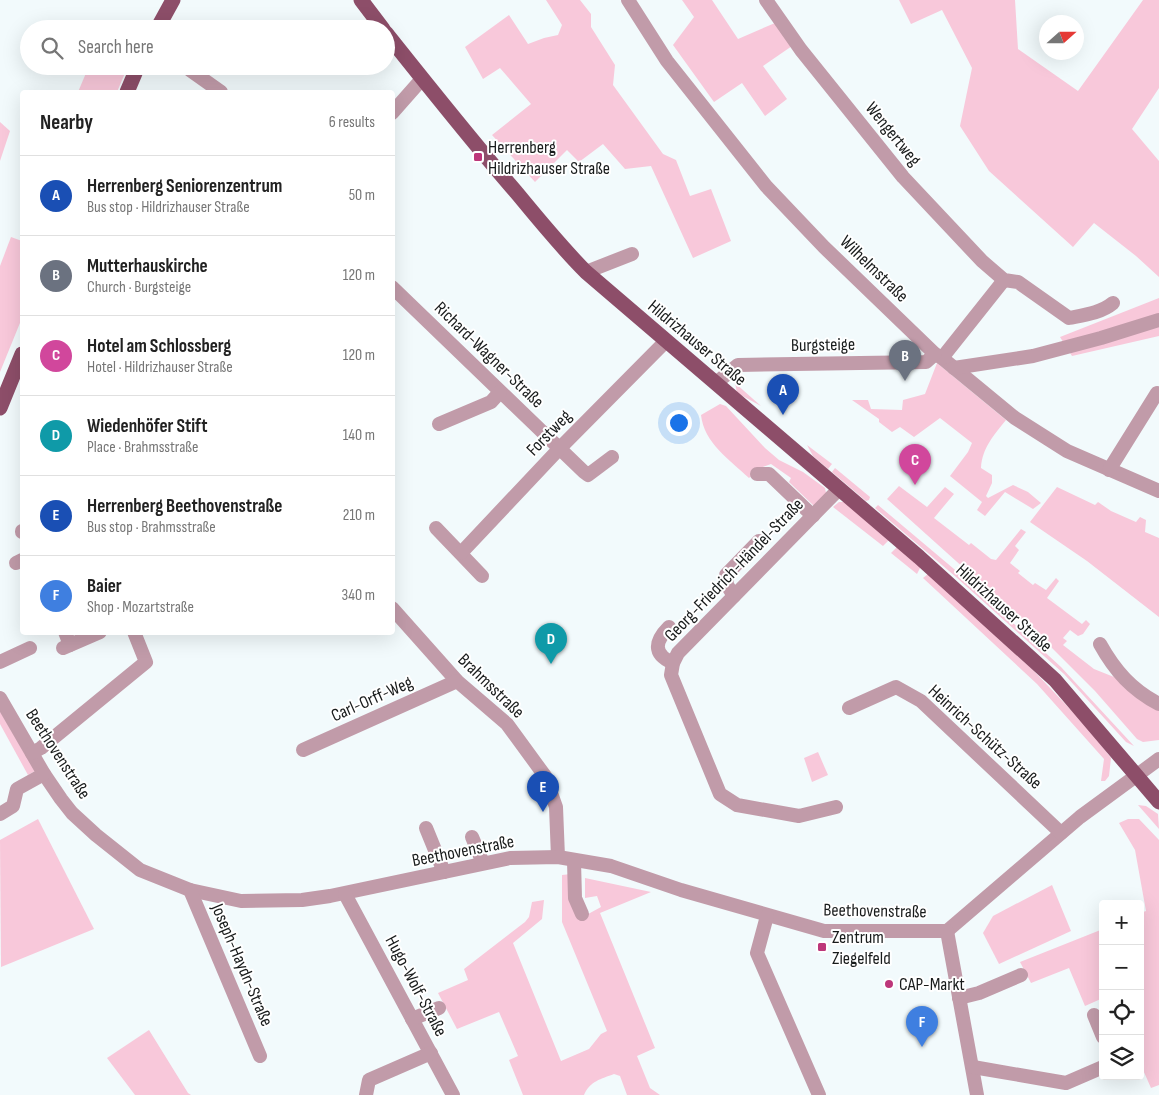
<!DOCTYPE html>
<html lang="en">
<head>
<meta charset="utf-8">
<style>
  :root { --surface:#fff; --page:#f2f2f2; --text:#222; --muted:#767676; --line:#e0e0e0; --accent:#bd377a }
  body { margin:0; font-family:"Sofia Sans Condensed",sans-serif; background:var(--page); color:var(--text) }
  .controls { position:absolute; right:15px; bottom:15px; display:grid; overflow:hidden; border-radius:5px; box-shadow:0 5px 20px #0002 }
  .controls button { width:45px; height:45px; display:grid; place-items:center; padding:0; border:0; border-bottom:1px solid var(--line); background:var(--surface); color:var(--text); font:25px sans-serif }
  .compass { position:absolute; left:1039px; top:15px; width:45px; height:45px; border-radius:50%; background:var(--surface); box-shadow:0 5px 20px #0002; rotate:69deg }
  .you { position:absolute; left:678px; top:422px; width:18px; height:18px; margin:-12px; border:4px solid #fff; border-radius:50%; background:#1a73e8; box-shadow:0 0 0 8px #1a73e833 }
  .badge { display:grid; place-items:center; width:32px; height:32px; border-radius:50%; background:var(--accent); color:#fff; font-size:16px; font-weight:700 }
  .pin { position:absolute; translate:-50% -41px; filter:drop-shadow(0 1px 2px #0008) }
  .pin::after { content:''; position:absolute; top:26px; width:18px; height:15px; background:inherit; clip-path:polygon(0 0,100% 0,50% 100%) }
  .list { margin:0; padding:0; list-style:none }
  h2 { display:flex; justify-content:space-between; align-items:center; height:65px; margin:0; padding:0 20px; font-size:21px }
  h2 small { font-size:16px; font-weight:400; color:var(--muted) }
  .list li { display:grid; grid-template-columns:32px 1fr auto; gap:15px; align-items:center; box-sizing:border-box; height:80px; padding:0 20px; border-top:1px solid var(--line) }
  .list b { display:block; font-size:19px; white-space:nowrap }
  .list p { margin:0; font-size:16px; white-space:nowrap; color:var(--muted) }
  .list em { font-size:16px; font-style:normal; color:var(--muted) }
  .icon { flex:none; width:28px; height:28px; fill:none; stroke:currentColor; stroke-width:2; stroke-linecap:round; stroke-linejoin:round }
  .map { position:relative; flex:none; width:1159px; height:1095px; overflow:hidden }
  .search { position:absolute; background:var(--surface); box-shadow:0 5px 20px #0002; left:20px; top:20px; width:375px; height:55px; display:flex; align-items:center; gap:12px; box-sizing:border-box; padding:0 18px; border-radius:28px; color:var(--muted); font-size:19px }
  .panel { position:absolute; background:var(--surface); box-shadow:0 5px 20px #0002; left:20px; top:90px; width:375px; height:545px; border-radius:5px }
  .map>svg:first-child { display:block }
</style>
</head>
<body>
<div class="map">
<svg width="1159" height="1095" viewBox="0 0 1159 1095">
  <rect width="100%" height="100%" fill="#f2fafc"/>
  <g fill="#f8c8da">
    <path d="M 546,0 L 580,0 L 591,14 L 591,27 L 615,65 L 613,85 L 663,154 L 676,160 L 690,196 L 711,189 L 731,241 L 693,258 L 651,166 L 625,169 L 603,144 L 579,162 L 567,150 L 535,182 L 492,135 L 531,104 L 500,68 L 483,79 L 465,47 L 509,15 L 528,44 L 544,38 L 558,35 L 562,25 Z"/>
    <path d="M 682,0 L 712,0 L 738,39 L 775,23 L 792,46 L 763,66 L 787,99 L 765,116 L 742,83 L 714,102 L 673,45 L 694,17 Z"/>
    <path d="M 899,0 L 1015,0 L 1018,49 L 1078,91 L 1143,0 L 1159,0 L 1159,88 L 1132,129 L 1159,161 L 1159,277 L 1136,256 L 1094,223 L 1073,247 L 989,171 L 960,126 L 972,68 L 942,10 L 911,24 Z"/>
    <path d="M 89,66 L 128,66 L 117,92 L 78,92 Z"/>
    <path d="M 0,122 L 10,131 L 0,161 Z"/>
    <path d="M 11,237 L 22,241 L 22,318 L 0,372 L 0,266 Z"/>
    <path d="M 1159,298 L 1159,336 L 1072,356 L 1060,337 Z"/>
    <path d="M 937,363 L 1006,420 C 994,435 982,448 981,468 L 992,475 L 992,483 L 986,496 L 988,498 L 1013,485 L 1028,492 L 1041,503 L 1033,509 L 1005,492 L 985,516 L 977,510 L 982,502 L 950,476 L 968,452 L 972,443 L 940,418 L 914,437 L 900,427 L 892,432 L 879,422 L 879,419 L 852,400 L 868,400 L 871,409 L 902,410 L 903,400 L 925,394 Z"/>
    <path d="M 735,383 L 761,406 L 737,393 Z"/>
    <path d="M 720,404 L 726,406 L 765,448 L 779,460 L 803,472 L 825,488 L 826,493 L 814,506 L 789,482 L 791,478 L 771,464 L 760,468 L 749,478 C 730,460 704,443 701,415 Z"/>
    <path d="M 807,445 L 832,464 L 828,469 L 813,456 Z"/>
    <path d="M 835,468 L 870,497 L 869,500 L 866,501 L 832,472 Z"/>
    <path d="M 899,486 L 927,507 L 945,487 L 954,494 L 934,518 L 969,545 L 971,543 L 991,559 L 996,560 L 1021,529 L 1026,532 L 1015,546 L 1019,550 L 1010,563 L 1020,571 L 1018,573 L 1033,585 L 1035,583 L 1046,590 L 1056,578 L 1059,581 L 1047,598 L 1082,624 L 1086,620 L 1090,624 L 1083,634 L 1078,636 L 1070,630 L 1063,638 L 1067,641 L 1063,645 L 1094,669 L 1114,677 L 1159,710 L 1159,740 L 1143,742 L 1137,739 L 1095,691 L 1045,641 L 887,499 Z"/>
    <path d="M 1057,487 L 1095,505 L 1098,502 L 1111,511 L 1136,522 L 1140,517 L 1146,520 L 1145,532 L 1159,538 L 1159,617 L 1087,561 L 1030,522 Z"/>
    <path d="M 839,502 L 844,502 L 890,539 L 883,546 L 833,507 Z"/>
    <path d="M 878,505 L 954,569 L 1061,667 L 1134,746 L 1126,742 L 1064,674 L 956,577 L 875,508 Z"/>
    <path d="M 898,546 L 921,566 L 917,574 L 891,553 Z"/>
    <path d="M 928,574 L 1033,670 L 1088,728 L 1111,758 L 1109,776 L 1105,781 L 1101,781 L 1104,759 L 1037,684 L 923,578 Z"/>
    <path d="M 0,711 L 35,771 L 28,775 L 0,724 Z"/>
    <path d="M 818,752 L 828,775 L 812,782 L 804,758 Z"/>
    <path d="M 1138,805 L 1146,806 L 1158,814 L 1159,829 Z"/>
    <path d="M 38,819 L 94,929 L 1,967 L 0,840 Z"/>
    <path d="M 1128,819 L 1139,819 L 1159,840 L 1159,1085 L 1151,1088 L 1140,1063 L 1140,913 L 1146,911 L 1135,850 L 1119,823 Z"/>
    <path d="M 571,874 L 579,919 L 601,907 L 597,896 L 585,898 L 585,878 L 651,892 L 600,913 L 655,1048 L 637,1056 L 650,1088 L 660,1095 L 627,1095 L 620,1076 L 614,1074 C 601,1079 590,1081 584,1095 L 523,1095 L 509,1060 L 518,1056 L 499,1012 L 457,1029 L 438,993 L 468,980 L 464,969 L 525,922 L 529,917 L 532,902 L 544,900 L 542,919 L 513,943 L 561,1061 L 589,1049 L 601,1034 L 607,1031 L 562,922 L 562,875 Z"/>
    <path d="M 1052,885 L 1071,931 L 999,964 L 983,933 L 993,916 Z"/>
    <path d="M 1103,929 L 1103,998 L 1085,1006 L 1069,968 L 1031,983 L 1020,962 Z"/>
    <path d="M 149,1030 L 188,1093 L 191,1095 L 135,1095 L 107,1058 Z"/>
  </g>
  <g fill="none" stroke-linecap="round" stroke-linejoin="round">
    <g stroke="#c19ba9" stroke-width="14">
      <path d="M 628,0 L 667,61 L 766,186 L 824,247 L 935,354 L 942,358 L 1015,418 L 1067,451 L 1159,491"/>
      <path d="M 766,0 L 801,50 L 903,177 L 982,261 L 1004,280 L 1018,282 L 1069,318 C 1084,315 1101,313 1113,303"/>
      <path d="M 190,70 L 221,92"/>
      <path d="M 392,113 L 422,79"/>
      <path d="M 586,272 L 632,254"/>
      <path d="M 392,287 L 584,472 L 588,475 L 612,457"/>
      <path d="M 942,358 L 1004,280"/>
      <path d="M 954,368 L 1033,356 L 1101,338 L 1159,320"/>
      <path d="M 716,383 L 738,365 L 926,362 L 935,354"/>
      <path d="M 439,424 L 491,402 L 500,392"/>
      <path d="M 1109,470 L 1157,393"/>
      <path d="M 757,474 L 769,474 L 813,516"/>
      <path d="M 436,528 L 482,576"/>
      <path d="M 22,531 L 22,532"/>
      <path d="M 461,553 L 559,449 L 666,341"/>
      <path d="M 16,563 L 22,560"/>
      <path d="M 734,596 L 727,585 L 726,575 L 759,541"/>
      <path d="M 392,608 L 457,681 L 507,724 L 545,776 L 556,807 L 558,857"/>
      <path d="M 669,627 C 655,641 652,654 673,663"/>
      <path d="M 65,632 L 70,645"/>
      <path d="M 1100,644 C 1115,671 1132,690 1159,704"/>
      <path d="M 63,648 L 100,632"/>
      <path d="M 0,662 L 30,648"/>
      <path d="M 0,698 L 44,774 L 61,799 L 72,813 L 96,835 L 140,870 L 190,890 L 241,901 L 302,900 L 330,896 L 510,858 L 558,857 L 611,866 L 681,890 L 824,931 L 947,931 L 1080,817 L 1159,759"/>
      <path d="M 849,708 L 896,687 L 921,701 L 1061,833"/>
      <path d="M 303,750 L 457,681"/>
      <path d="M 32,753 L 41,748 L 146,662 L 134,632"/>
      <path d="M 836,807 L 799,816 L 737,805 L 720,794 L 671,675 L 673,663 L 678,653 L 839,489"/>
      <path d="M 0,814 L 13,806 L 17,789 L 44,774"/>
      <path d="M 426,828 L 444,872"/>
      <path d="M 472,837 L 483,863"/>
      <path d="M 574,861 L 575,898 L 582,914"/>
      <path d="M 190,890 L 260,1056"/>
      <path d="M 345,894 L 453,1095"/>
      <path d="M 767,916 L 757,953 L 819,1095"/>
      <path d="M 947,931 L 977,1095"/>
      <path d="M 959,998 L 979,993 L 1021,975"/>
      <path d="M 1094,1015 L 1103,1037"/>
      <path d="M 412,1019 L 439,1008"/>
      <path d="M 973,1067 L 1066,1083 L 1103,1067"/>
      <path d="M 366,1095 L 369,1080 L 431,1053"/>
    </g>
    <g stroke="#8d4e69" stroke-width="15">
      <path d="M 361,0 L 383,29"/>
      <path d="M 157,29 L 173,0"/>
      <path d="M 386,33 C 429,87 471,140 516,192 C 539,220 561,247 586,272 L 919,557 L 1055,680 L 1159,802"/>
      <path d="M 127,92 L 138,66"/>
      <path d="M 0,408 L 22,354"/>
    </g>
  </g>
  <g fill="#bd377a" stroke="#fff" stroke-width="2">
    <rect x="473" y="152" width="10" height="10" rx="2.5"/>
    <rect x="817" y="942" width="10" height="10" rx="2.5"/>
    <circle cx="889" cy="984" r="5"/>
  </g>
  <g text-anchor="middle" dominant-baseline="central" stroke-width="4" stroke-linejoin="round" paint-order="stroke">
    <g font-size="18" fill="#181b1b" stroke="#fff">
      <text transform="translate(893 134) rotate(51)">Wengertweg</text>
      <text transform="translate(874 269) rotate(44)">Wilhelmstraße</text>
      <text transform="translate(697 343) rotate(40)">Hildrizhauser Straße</text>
      <text transform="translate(823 345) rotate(-1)">Burgsteige</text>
      <text transform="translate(489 355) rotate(44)">Richard-Wagner-Straße</text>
      <text transform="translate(549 433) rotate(-46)">Forstweg</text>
      <text transform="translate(734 570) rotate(-46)">Georg-Friedrich-Händel-Straße</text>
      <text transform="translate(1004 608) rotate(42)">Hildrizhauser Straße</text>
      <text transform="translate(491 686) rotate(44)">Brahmsstraße</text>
      <text transform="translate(372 699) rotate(-24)">Carl-Orff-Weg</text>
      <text transform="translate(985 737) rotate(42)">Heinrich-Schütz-Straße</text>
      <text transform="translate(58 754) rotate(57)">Beethovenstraße</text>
      <text transform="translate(463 851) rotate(-11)">Beethovenstraße</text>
      <text transform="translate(875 911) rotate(1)">Beethovenstraße</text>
      <text transform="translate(242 965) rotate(67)">Joseph-Haydn-Straße</text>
      <text transform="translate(416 986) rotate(62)">Hugo-Wolf-Straße</text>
    </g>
    <g font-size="18" fill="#181b1b" stroke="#fff" text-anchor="start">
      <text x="488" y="147">Herrenberg<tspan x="488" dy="21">Hildrizhauser Straße</tspan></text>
      <text x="832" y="937">Zentrum<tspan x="832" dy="21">Ziegelfeld</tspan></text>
      <text x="899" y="984">CAP-Markt</text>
    </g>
  </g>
</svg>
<div class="controls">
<button>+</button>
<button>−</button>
<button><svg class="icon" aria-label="locate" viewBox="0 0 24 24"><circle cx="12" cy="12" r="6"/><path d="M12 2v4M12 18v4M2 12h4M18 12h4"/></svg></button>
<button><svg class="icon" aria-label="layers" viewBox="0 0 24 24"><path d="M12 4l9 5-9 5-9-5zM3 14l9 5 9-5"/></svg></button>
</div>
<svg class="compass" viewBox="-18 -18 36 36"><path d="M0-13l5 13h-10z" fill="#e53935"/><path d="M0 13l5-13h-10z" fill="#767676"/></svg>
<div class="you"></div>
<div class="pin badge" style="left:783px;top:415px;background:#1a4fb4">A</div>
<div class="pin badge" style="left:905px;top:381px;background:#6b7280">B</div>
<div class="pin badge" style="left:915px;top:485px;background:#d1479c">C</div>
<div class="pin badge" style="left:551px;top:664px;background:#0f9aa8">D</div>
<div class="pin badge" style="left:543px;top:812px;background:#1a4fb4">E</div>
<div class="pin badge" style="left:922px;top:1047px;background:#3f7fe0">F</div>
<div class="search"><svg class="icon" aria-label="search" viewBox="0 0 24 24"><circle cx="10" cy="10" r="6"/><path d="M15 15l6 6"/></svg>Search here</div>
<section class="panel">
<h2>Nearby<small>6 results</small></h2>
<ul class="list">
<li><span class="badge" style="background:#1a4fb4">A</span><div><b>Herrenberg Seniorenzentrum</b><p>Bus stop · Hildrizhauser Straße</p></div><em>50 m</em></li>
<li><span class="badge" style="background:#6b7280">B</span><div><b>Mutterhauskirche</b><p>Church · Burgsteige</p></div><em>120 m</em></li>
<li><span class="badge" style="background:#d1479c">C</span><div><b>Hotel am Schlossberg</b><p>Hotel · Hildrizhauser Straße</p></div><em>120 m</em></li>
<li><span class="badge" style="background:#0f9aa8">D</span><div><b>Wiedenhöfer Stift</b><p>Place · Brahmsstraße</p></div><em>140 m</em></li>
<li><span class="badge" style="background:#1a4fb4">E</span><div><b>Herrenberg Beethovenstraße</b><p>Bus stop · Brahmsstraße</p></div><em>210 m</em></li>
<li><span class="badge" style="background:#3f7fe0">F</span><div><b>Baier</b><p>Shop · Mozartstraße</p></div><em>340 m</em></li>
</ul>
</section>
</div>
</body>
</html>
